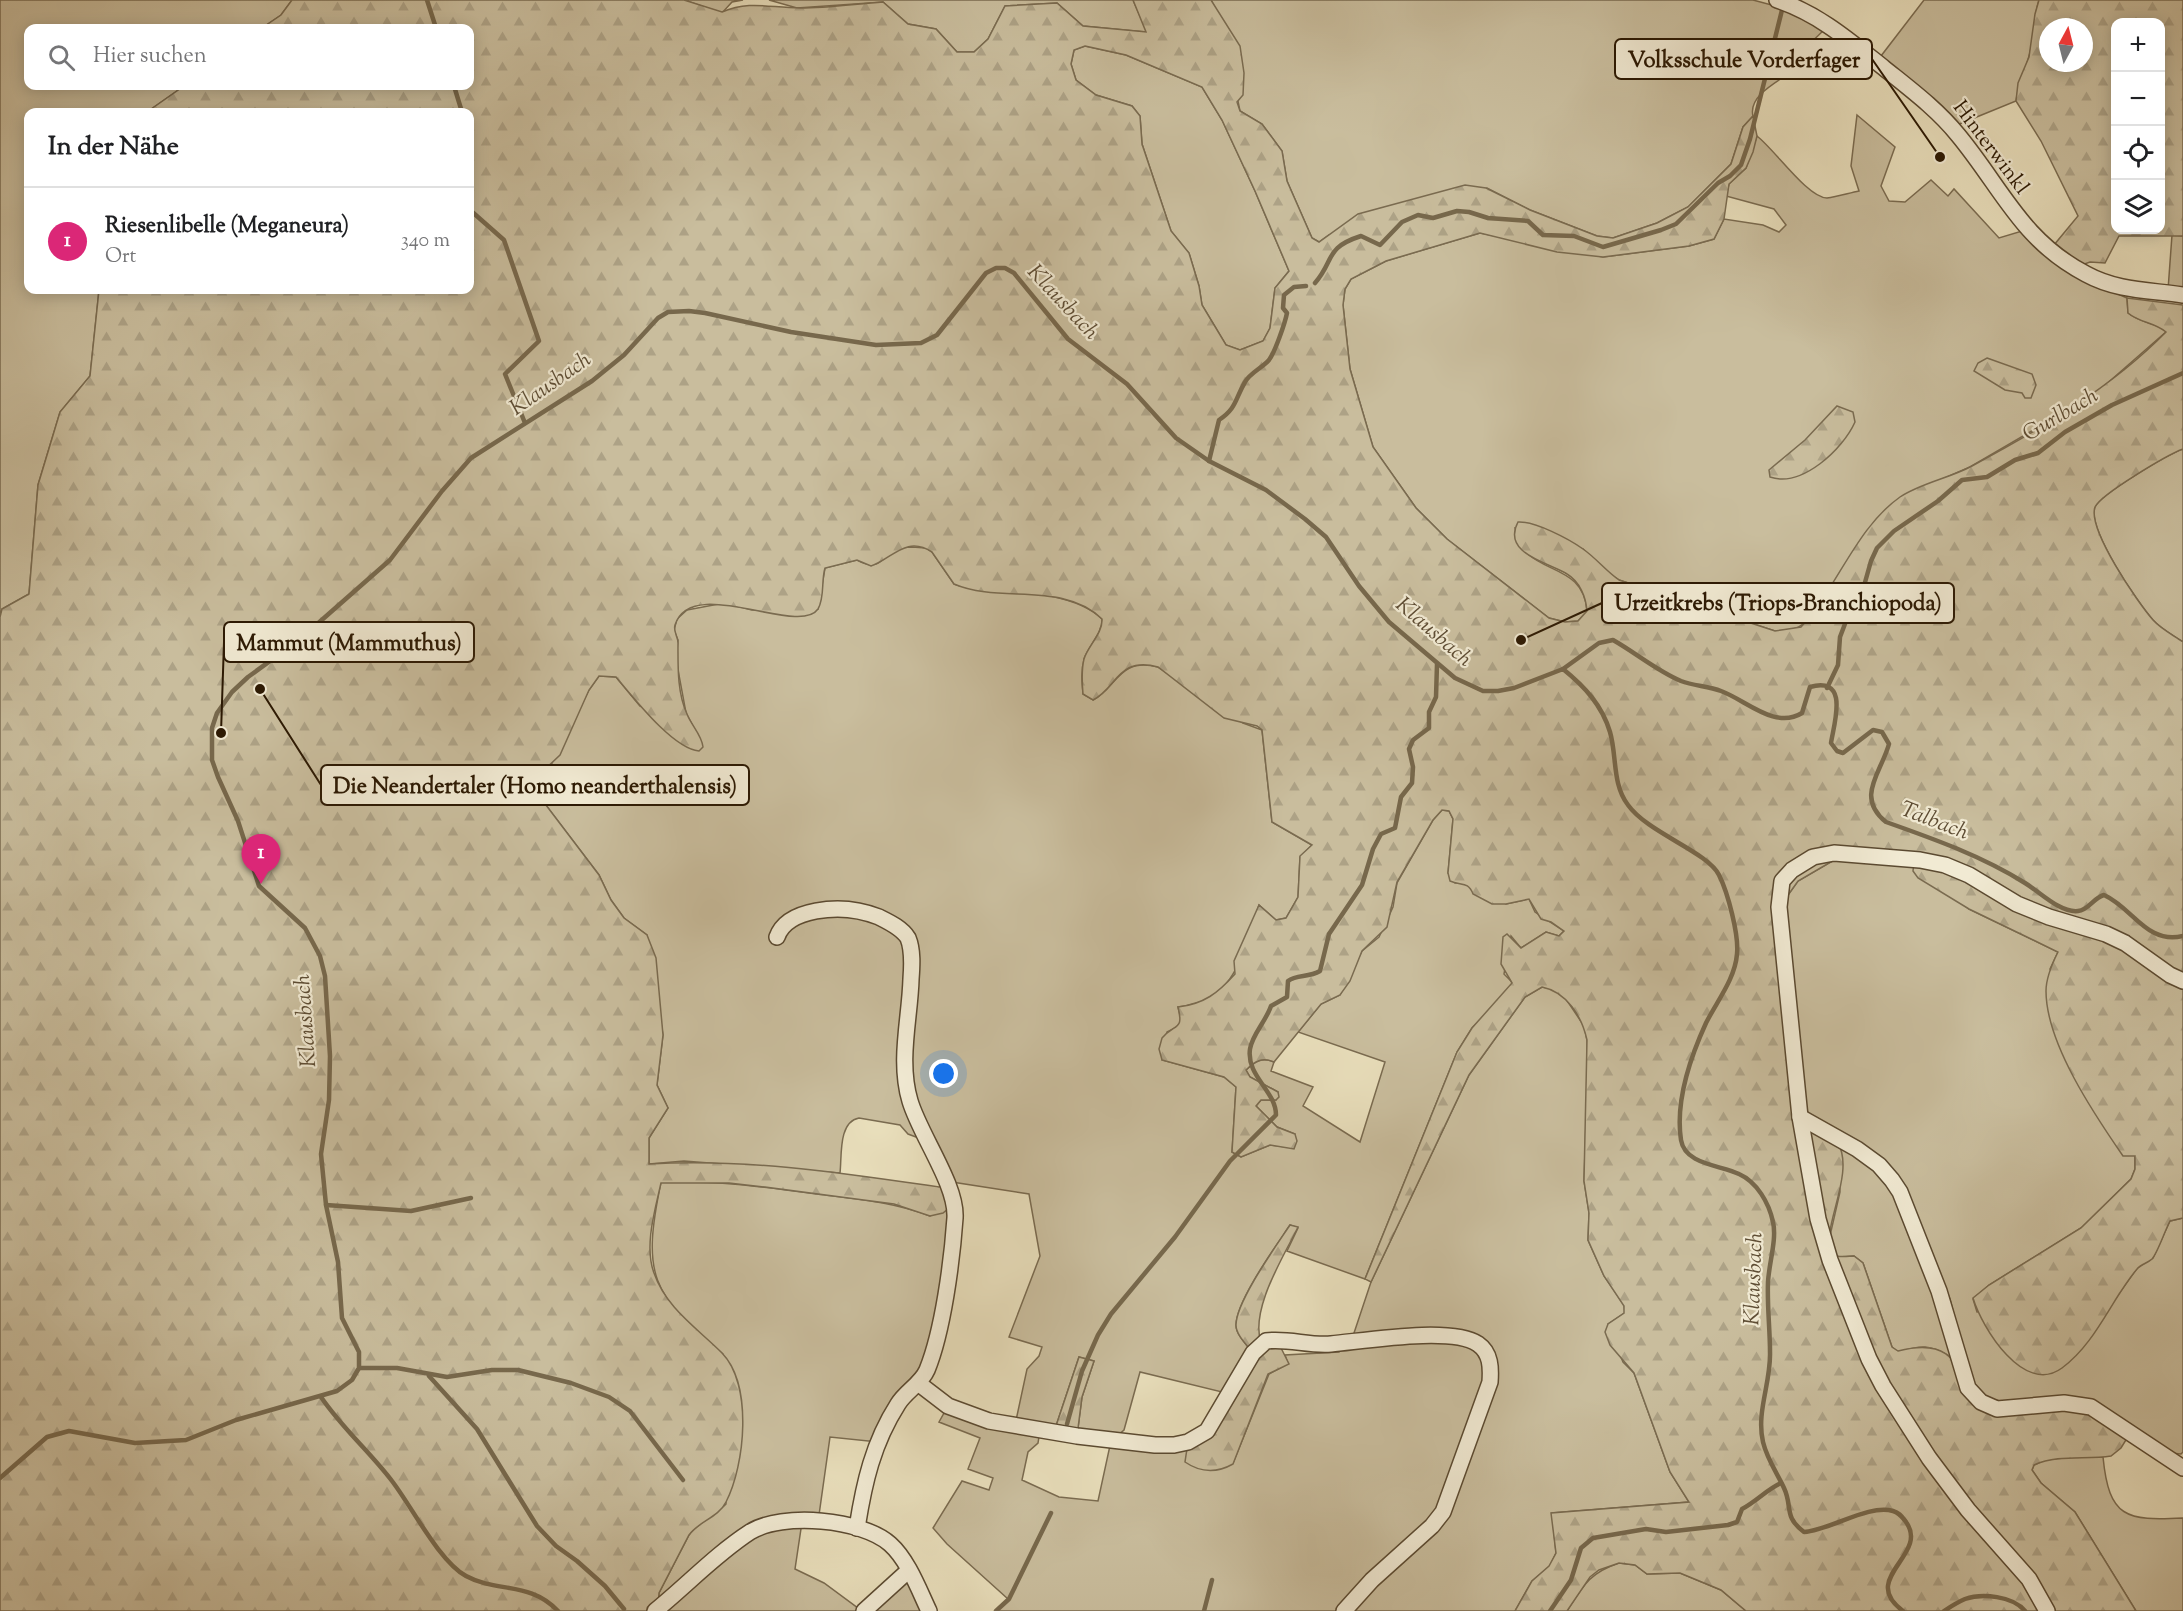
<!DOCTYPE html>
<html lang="de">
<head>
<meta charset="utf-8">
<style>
  :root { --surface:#fff; --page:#f6f6f6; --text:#202124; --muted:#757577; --line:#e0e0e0; --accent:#db2777 }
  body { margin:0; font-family:"Sorts Mill Goudy",serif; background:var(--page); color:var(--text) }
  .controls { position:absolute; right:18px; top:18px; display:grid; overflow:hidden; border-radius:12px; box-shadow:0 3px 15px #0003 }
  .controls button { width:54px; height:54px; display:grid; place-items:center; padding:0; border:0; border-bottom:2px solid var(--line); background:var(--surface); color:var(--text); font:30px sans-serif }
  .compass { position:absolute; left:2039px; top:18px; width:54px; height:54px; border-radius:50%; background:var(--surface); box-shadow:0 3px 15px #0003; rotate:7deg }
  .you { position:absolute; left:944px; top:1074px; width:21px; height:21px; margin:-15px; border:4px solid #fff; border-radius:50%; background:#1a73e8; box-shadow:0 0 0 9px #1a73e833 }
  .badge { display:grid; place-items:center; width:39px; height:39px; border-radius:50%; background:var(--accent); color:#fff; font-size:20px; font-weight:700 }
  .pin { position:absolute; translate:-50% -50px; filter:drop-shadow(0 2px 3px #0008) }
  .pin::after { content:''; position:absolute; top:32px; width:21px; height:18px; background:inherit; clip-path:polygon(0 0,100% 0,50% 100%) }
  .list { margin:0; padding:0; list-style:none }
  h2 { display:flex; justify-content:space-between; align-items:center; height:78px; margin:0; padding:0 24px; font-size:26px }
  h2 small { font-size:20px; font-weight:400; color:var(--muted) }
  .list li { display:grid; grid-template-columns:39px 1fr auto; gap:18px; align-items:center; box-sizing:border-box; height:108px; padding:0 24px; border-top:2px solid var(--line) }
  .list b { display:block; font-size:22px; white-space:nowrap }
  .list p { margin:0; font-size:20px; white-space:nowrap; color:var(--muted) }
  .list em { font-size:20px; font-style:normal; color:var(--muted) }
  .icon { flex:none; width:33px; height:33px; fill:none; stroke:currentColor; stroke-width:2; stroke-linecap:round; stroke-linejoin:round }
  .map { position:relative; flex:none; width:2183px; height:1611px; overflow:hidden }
  .search { position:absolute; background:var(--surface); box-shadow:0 3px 15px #0003; left:24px; top:24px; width:450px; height:66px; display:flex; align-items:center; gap:15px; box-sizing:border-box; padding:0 21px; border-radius:12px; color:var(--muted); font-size:22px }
  .panel { position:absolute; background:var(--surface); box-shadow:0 3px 15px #0003; left:24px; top:108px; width:450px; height:186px; border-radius:12px }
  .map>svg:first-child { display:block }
</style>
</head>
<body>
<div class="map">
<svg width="2183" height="1611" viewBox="0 0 2183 1611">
  <defs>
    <pattern id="forest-firs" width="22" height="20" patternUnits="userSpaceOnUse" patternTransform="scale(1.5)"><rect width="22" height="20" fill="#c9bd9d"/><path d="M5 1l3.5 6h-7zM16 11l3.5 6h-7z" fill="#ada286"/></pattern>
  </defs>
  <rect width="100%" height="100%" fill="#e9dfbc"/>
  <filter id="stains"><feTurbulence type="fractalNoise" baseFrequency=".00333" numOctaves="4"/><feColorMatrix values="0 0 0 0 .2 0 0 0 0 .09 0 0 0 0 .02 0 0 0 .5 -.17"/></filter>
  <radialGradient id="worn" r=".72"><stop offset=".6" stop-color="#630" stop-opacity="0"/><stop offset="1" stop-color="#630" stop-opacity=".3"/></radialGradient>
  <g fill="#c9bd9d" stroke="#7a6b50" stroke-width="1.5" fill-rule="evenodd">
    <path d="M 0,0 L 292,0 L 281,15 L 262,28 L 28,28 L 28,86 L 184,86 L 147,112 L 28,112 L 28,290 L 99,290 L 90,376 L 60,412 L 38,485 L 29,594 L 2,609 L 0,617 Z"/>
    <path d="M 684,0 L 743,0 L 732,2 L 722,13 Z"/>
    <path d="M 769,0 L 1133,0 L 1147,32 L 1083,26 L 1057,3 L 1005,6 L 988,39 L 974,52 L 957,52 L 936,29 L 908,24 L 883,2 L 797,8 Z"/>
    <path d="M 1211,0 L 1753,0 L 1790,10 L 1824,30 L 1798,55 L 1797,71 L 1791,72 C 1777,82 1748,96 1753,116 L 1743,127 L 1731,164 L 1688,207 L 1657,223 L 1613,238 L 1597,236 L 1530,210 L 1487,188 L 1329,235 L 1319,242 L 1312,238 L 1287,181 L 1282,151 L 1262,124 L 1240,111 L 1221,19 Z"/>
    <path d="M 1924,0 L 2039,0 C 2033,18 2035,37 2029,56 C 2025,72 2018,85 2016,101 L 1957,125 L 1918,86 L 1881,56 Z"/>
    <path d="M 1085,46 L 1126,55 L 1202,87 L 1222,120 L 1255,191 L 1289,271 L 1275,288 L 1270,328 L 1263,341 L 1240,350 L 1226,345 L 1202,305 L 1199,286 L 1189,253 L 1171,231 L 1142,144 L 1140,116 L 1132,106 L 1096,95 L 1076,80 L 1071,64 L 1074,50 Z"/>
    <path d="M 1857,115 L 1895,147 L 1881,186 L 1889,201 L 1905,202 L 1931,180 L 1948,196 L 1954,189 L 1999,238 L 2022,231 L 2089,281 L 2127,298 L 2128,313 C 2140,323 2153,322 2167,331 L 2095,394 L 1970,467 L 1901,497 L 1815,612 C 1801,628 1798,630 1775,631 L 1619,580 L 1602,569 L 1583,549 L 1515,528 C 1523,579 1583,557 1587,611 L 1578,621 L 1565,622 L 1549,618 L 1447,539 L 1416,508 L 1373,447 L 1350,369 L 1343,305 L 1345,289 L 1351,279 L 1386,261 L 1480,233 L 1603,257 L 1689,246 L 1714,239 L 1724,219 L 1763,225 L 1779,232 L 1786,225 L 1774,209 L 1726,196 L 1729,184 L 1746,168 L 1757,136 C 1775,150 1808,198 1827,198 C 1837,197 1849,193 1859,191 L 1851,166 Z"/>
    <path d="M 2172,235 L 2183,236 L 2183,292 L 2168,290 Z"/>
    <path d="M 2183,449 L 2183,642 C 2173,635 2161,629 2153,620 C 2138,603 2087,529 2095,507 C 2101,494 2167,455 2183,449 Z"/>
    <path d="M 912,547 L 926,548 L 932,552 L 954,584 L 960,586 C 1001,591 1073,590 1102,619 C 1103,633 1088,646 1084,659 C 1081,671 1082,682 1083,694 L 1093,700 C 1117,688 1118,657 1158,667 L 1243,723 L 1262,730 L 1272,822 L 1312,845 L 1300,857 L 1298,897 L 1286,918 L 1276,920 L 1259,905 C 1243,952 1237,1001 1178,1007 L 1181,1020 L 1179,1026 L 1167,1032 L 1162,1060 L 1224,1077 L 1236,1087 L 1232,1152 L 1241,1157 L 1270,1145 L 1294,1148 L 1295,1134 L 1277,1127 L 1256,1106 L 1261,1100 L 1276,1100 L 1278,1092 L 1250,1077 L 1246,1070 C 1255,1061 1262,1057 1274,1062 L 1271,1071 L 1313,1087 L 1303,1106 L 1360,1142 L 1385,1062 L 1298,1032 L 1321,1004 L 1340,995 L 1362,951 L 1379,937 L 1393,907 L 1397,883 L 1433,820 L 1442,810 L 1449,811 L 1453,819 L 1448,873 L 1455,883 L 1464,883 L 1506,904 L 1529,899 L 1535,912 L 1564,931 L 1559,936 L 1546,932 L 1521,948 L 1511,936 L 1504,974 L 1513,983 L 1507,992 L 1472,1028 L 1457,1052 L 1365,1279 L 1287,1251 L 1298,1228 L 1290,1225 C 1276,1246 1236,1301 1236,1325 C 1236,1335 1247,1345 1253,1353 L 1230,1394 L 1140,1372 L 1124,1430 L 1112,1440 L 1174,1445 L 1233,1463 L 1269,1374 L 1288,1364 L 1285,1355 L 1339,1352 L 1351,1342 L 1371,1282 L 1469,1075 L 1525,997 L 1542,987 L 1554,989 L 1566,999 L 1584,1026 L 1587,1040 L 1587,1092 L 1584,1181 L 1589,1213 L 1588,1240 L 1604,1276 L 1624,1305 L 1625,1313 L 1608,1324 L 1623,1362 L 1634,1373 L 1670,1472 L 1689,1502 L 1552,1513 L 1556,1553 L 1550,1566 L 1532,1581 L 1515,1611 L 996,1611 L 1008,1599 L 947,1544 L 933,1528 L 962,1481 L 989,1490 L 993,1478 L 968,1469 L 980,1438 L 939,1422 L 948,1406 L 1015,1425 L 1027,1369 L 1039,1356 L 1042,1347 L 1009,1337 L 1040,1256 L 1029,1194 L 952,1182 L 927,1141 L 908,1134 L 900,1125 L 859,1118 C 838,1122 842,1156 840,1173 L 684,1161 L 649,1164 L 649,1138 L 668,1108 L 657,1085 L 663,1035 L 647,935 L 624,918 L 611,900 L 599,875 L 539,796 C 536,782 538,776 550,767 L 589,690 L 599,676 L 616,677 L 640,706 L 693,726 L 686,713 L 676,659 L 678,640 L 674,630 L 677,619 L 687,610 L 724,603 L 752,610 L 818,609 L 825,568 L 857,560 C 881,573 883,555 897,549 C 902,547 908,547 912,547 ZM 1079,1357 L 1094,1361 L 1082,1397 L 1077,1436 L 1111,1441 L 1098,1501 L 1059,1497 L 1022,1480 L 1028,1452 L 1038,1443 L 1040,1430 L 1054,1432 Z"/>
    <path d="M 1834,860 L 1914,863 L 1969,909 L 2058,952 L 2050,969 L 2135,1156 L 2135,1169 L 2131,1179 L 2081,1228 L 1989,1285 L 1973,1299 L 1977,1312 L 2115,1299 L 2138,1267 L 2153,1258 L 2170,1221 L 2183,1218 L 2183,1452 L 2181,1454 L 2170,1453 L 2136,1429 L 1990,1403 L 1972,1385 L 1950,1299 L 1904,1187 L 1803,1113 L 1783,902 L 1798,881 Z"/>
    <path d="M 1837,1142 L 1890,1183 L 1926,1266 L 1951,1357 C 1929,1344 1922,1345 1898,1352 L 1892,1347 L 1863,1263 L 1854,1256 L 1838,1257 L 1832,1253 L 1829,1240 L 1840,1192 Z"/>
    <path d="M 661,1182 C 714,1180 765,1187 817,1194 C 856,1199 894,1202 930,1216 L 955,1203 L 929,1363 L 878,1442 L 830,1437 L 818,1522 L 802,1522 L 795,1569 L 824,1583 L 862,1611 L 655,1611 L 658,1609 L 659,1593 L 689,1535 C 698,1522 715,1516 726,1504 L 723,1354 C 650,1294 642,1274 661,1182 Z"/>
    <path d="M 2082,1456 L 2103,1457 C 2109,1518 2126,1521 2183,1518 L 2183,1611 L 2136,1611 L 2075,1512 L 2041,1483 L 2032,1470 L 2034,1465 L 2045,1460 Z"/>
    <path d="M 1619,1563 L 1635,1565 L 1647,1574 L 1680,1573 L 1721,1590 L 1746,1611 L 1567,1611 C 1583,1586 1589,1573 1619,1563 Z"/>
    <path d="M 908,1571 L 929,1611 L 864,1611 Z"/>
  </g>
  <g fill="url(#forest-firs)" stroke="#7a6b50" stroke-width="1.5" fill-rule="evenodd">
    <path d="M 292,0 L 684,0 L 722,12 C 750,0 770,8 800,8 C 827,8 855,4 883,2 L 908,24 L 936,29 L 957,52 L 974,52 L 988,39 L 1005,6 L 1057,3 L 1083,26 L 1146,32 L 1133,0 L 1211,0 L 1240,46 L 1244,73 L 1243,95 L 1237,102 L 1240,111 L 1262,124 L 1282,151 L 1287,181 L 1312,238 L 1319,242 L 1358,214 L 1465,185 L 1486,188 L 1530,210 L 1597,236 L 1613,238 L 1657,223 L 1688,207 L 1731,164 L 1743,127 L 1753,116 L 1757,136 L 1753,152 L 1746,168 L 1729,184 L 1724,219 L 1714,239 L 1689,246 L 1603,257 L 1557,252 L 1480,233 L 1386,261 L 1351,279 L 1345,289 L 1343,305 L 1350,369 L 1373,447 L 1416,508 L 1447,539 L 1549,618 L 1565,622 L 1578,621 L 1587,611 C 1586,597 1580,582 1567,574 C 1550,563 1501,554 1518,522 C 1535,521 1569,539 1583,549 C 1596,558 1606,571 1619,580 L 1775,631 L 1801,627 C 1837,588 1856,528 1900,497 C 1921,483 1950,478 1972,466 C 2041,429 2111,388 2166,332 C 2154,322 2140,323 2128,313 L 2127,298 L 2183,305 L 2183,449 C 2167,455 2101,494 2095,507 C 2087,529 2138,603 2153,620 C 2161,629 2173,635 2183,642 L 2183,1218 L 2170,1221 C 2165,1230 2158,1252 2152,1259 C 2148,1263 2141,1264 2137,1269 C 2111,1300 2096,1343 2062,1368 C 2024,1396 1982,1328 1973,1298 L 1989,1285 L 2081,1228 L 2131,1179 L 2135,1169 L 2135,1156 L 2123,1156 C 2094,1114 2046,1043 2046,991 C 2046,978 2052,964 2058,952 L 1969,909 L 1918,878 L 1913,871 L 1915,854 L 1834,860 L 1798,881 L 1783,902 L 1794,1108 C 1805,1116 1831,1132 1838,1143 C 1856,1174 1819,1232 1832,1252 C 1836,1259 1848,1256 1854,1256 L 1863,1263 L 1892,1347 L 1898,1351 C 1953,1337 1956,1365 1978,1406 L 2083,1408 L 2129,1435 L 2121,1448 L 2111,1456 C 2085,1460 2059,1454 2034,1465 L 2032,1470 L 2041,1483 L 2075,1512 L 2136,1611 L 1746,1611 L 1721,1590 L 1680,1573 L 1647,1574 L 1635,1565 L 1619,1563 L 1599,1570 L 1590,1577 L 1567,1611 L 1515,1611 L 1532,1581 L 1549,1566 L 1556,1553 L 1551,1513 L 1689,1502 L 1670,1472 L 1634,1373 L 1610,1345 L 1605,1332 L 1608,1324 L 1624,1313 L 1624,1306 L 1604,1276 L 1588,1240 L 1589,1213 L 1584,1181 L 1587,1040 C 1582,1017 1567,992 1542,987 L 1525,997 L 1469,1075 L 1371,1282 L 1365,1279 L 1457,1052 L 1472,1028 L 1512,983 L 1501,964 L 1503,937 L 1507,934 L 1521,948 L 1546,932 L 1559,936 L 1564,931 L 1551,922 L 1541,919 L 1529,899 L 1506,904 L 1492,904 L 1473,894 C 1468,881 1461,886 1450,881 L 1448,873 L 1453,819 L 1449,811 L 1442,810 L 1433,820 L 1397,882 L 1387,927 L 1362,951 L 1350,981 L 1340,995 L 1321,1004 L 1274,1062 C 1262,1057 1255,1061 1246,1070 L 1250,1077 L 1278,1092 L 1279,1097 L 1276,1100 L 1261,1100 L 1256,1106 L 1277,1127 L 1295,1134 L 1297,1141 L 1294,1149 L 1270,1145 L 1241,1157 L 1232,1152 L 1236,1087 L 1224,1077 L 1162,1060 L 1159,1049 L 1162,1038 C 1175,1023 1184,1031 1178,1007 C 1204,1004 1218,993 1235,974 L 1234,961 L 1259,905 L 1276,920 L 1286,918 L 1298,897 L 1300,856 L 1312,845 L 1272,822 L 1262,730 L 1257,726 L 1224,718 L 1158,667 C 1118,656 1117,688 1093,700 L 1083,694 C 1082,682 1081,671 1084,659 C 1088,646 1103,633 1102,619 C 1064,581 1000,604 954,584 L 932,552 C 906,535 892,559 871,566 L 857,560 L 825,568 C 821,581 825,597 818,609 C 799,637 691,574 675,625 C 673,632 678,636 678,643 C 678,666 677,692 687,714 C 691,725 702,735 703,747 L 699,751 C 673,749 633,697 616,677 L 599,676 L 589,690 L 560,755 L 540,774 L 537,785 L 539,796 L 599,875 L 611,900 L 624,918 L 647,935 L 656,958 L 663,1035 L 657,1085 L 668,1108 L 649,1138 L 649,1164 C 746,1158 843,1173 939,1187 L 946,1184 L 955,1203 L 943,1213 L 930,1216 L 894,1204 L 765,1187 L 729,1183 L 661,1183 C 655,1210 644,1246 654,1273 C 666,1308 697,1328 722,1353 C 753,1385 745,1465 726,1502 C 718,1518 699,1521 689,1535 L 659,1593 L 658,1609 L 655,1611 L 0,1611 L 0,617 L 2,609 L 29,594 L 38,485 L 60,412 L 90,376 L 99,290 L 470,290 L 470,112 L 147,112 L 184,86 L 470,86 L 470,28 L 262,28 L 281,15 ZM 1085,46 L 1126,55 L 1202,87 L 1222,120 L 1255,191 L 1289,271 L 1275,288 L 1270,328 L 1263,341 L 1240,350 L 1226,345 L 1202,305 L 1199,286 L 1189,253 L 1171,231 L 1142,144 L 1140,116 L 1132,106 L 1096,95 L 1076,80 L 1071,64 L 1074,50 Z"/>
    <path d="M 2039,0 L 2183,0 L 2183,236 L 2119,236 L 2105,263 L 2090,262 L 2079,266 L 2054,245 L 2078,216 L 2041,141 L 2016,101 L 2018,83 L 2029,57 L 2035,14 ZM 2116,22 L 2160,22 L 2160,230 L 2116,230 ZM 2048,27 L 2084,27 L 2084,63 L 2048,63 Z"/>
    <path d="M 1987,358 L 2032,374 L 2036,385 L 2031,398 L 2025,398 L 2022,393 L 2005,390 L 1974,371 L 1978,363 Z"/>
    <path d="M 1837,406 L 1853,412 L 1855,422 C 1843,449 1802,488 1770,477 L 1769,470 L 1805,440 Z"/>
    <path d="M 1290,1225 L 1298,1227 C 1283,1258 1250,1309 1261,1343 L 1277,1340 L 1289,1364 L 1268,1374 L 1233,1464 C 1217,1473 1201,1473 1185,1462 L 1188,1442 L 1199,1437 L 1253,1353 C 1247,1345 1236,1335 1236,1325 C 1236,1302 1276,1246 1290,1225 Z"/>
    <path d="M 1079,1357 L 1094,1361 L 1082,1397 L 1077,1436 L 1054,1432 Z"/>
  </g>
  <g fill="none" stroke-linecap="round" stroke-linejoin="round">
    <g stroke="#77684c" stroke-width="4.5">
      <path d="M 427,0 L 436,28"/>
      <path d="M 454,86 L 462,112"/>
      <path d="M 470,210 L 504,240 L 539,341 L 505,374 L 525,423"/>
      <path d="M 1315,283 C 1335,260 1324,248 1361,236 L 1380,245 L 1402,222 L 1418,215 L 1433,218 L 1457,211 L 1469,212 L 1488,218 L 1528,221 L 1543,235 L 1574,236 L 1603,247 L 1661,230 L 1676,224 L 1718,183 L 1730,176 L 1741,165 L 1750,139 L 1783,6"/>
      <path d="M 1209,461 L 1219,420 C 1237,408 1235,399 1245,382 C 1250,373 1262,368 1269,360 C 1275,352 1285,323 1287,313 L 1283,308 L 1284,295 L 1294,287 L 1306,286"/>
      <path d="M 1563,669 L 1599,643 L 1613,640 C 1636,653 1657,671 1681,681 C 1694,686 1708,686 1721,691 C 1746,700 1775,730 1802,713 L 1810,687 C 1850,676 1834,723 1831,743 L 1837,751 L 1843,753 L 1873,730 L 1882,732 L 1889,744 C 1881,773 1855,797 1886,822 C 1934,839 1982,856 2025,883 C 2040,892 2060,913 2078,911 C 2089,910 2093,898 2104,895 C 2133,908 2147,945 2183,936"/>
      <path d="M 1827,688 L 1838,665 L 1840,637 L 1851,608 L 1862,593 L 1871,561 L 1877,548 L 1894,531 L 1938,501 L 1962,480 L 1987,477 L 2015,460 L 2038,453 L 2065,432 L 2112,405 L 2183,373"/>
      <path d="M 326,1205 L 411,1211 L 471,1198"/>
      <path d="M 359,1368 L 397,1368 L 447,1377 L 492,1370 L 518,1370 L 571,1383 L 609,1397 L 630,1411 L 683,1480"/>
      <path d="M 429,1376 L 477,1429 L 537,1526 L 556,1546 L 577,1561 L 605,1586 L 624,1609"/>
      <path d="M 321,1397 C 342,1428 370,1452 392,1481 C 412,1507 439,1561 466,1576 C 497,1593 530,1581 558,1611"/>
      <path d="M 1067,1424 L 1082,1371 L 1098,1335 L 1111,1314 L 1175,1237 L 1230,1161 L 1276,1115 C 1276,1091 1246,1076 1250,1049 C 1252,1035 1266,1021 1271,1006 L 1287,997 L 1288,981 C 1297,974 1308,978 1320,971 L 1329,934 L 1362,885 L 1373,849 L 1381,834 L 1395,828 L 1401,797 L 1412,783 L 1413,767 L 1409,749 L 1413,740 L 1429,728 L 1429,712 L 1436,697 L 1437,664"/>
      <path d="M 0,1478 L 47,1437 L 69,1431 L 135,1443 L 186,1440 L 236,1420 L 337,1391 L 352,1380 L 359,1368 L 359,1352 L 342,1318 L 338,1262 L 326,1205 L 321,1154 L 329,1100 L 330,1056 L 325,976 L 320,956 L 305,928 L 259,886 L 238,821 L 218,777 L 212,760 L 212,728 L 217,713 L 232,692 L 248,677 L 299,640 L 390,560 L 442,491 L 471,458 L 592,381 L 624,355 L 658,318 L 668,312 L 689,311 L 705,313 L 791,332 L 876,345 L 921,343 L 937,335 L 986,273 L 996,268 L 1005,268 L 1014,273 L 1068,339 L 1127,384 L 1176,438 L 1209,461 L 1266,490 L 1305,519 L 1326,537 L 1359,586 L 1389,622 L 1455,678 L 1483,691 L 1498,691 L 1514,688 L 1563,669 C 1584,686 1602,705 1610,732 C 1617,756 1612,784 1628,805 C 1648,833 1708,852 1719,875 C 1728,893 1739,935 1737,954 C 1735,979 1717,1001 1706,1023 C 1690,1058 1675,1101 1681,1140 C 1685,1165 1721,1165 1739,1174 C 1757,1182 1769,1203 1773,1222 C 1777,1239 1769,1263 1768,1282 C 1767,1306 1770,1329 1770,1352 C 1771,1383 1756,1412 1763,1442 C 1767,1459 1777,1473 1784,1488 C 1793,1507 1783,1516 1804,1532 C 1831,1530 1868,1504 1893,1511 C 1900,1513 1902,1517 1906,1522 C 1930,1555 1858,1578 1903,1611"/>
      <path d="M 996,1611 L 1009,1599 L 1051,1513"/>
      <path d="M 1204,1611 L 1212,1580"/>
      <path d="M 1550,1611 L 1571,1580 L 1581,1548 L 1593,1538 L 1646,1529 L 1666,1532 L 1728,1525 L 1737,1522 L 1742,1509 C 1757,1501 1766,1490 1781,1483"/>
      <path d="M 1944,1611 C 1950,1607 1958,1602 1965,1599 C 1982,1593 2013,1596 2025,1611"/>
    </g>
    <g stroke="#5b4a31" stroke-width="18">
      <g id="minor">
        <path d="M 1777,0 C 1819,14 1850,41 1884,68 C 1910,89 1937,109 1958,135 C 2002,188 2021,240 2086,274 C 2117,291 2149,290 2183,295"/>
        <path d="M 777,937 C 783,920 800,914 816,911 C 837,907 859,909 879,917 C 889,922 902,928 908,938 C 913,950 912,966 911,979 C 910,1018 898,1061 910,1101 C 920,1135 957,1185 955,1218 C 952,1261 943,1331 927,1370 C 921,1384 906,1391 898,1404 C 873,1443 864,1483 857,1528"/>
        <path d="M 1800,1117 L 1857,1149 L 1879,1165 L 1892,1180 L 1900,1192 L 1939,1291 L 1968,1388 L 1981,1402 L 1997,1409 L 2064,1403 L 2091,1407 L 2183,1468"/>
        <path d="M 918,1383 L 948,1406 L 989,1421 L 1077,1436 L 1155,1445 L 1174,1445 L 1188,1442 L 1207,1431 L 1253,1353 L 1266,1341 C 1288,1338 1309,1346 1331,1344 C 1364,1341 1452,1326 1478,1344 C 1491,1353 1491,1368 1490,1382 L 1443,1512 L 1432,1526 L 1372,1580 L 1344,1611"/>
        <path d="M 655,1611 C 687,1585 716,1554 750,1532 C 782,1512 862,1519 890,1544 C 908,1560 919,1590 929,1611"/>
        <path d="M 864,1611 L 908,1571"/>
        <path d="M 2047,1611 L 2029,1579 L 1968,1510 L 1929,1458 L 1883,1386 L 1869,1359 L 1830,1260 L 1818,1219 L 1800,1117 L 1779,907 L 1782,881 L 1792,870 L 1813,857 L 1834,853 L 1920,860 L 1945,865 L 1969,875 L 2017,904 L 2049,917 L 2106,934 L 2125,943 L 2170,975 L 2183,981"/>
      </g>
    </g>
    <use href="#minor" stroke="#f1ead3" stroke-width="15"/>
  </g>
  <g text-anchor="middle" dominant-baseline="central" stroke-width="4.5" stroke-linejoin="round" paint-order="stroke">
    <g font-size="21" fill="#2c1903" stroke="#f1ead3">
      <text transform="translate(1990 148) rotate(53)">Hinterwinkl</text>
    </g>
    <g font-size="22" font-style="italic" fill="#5e4d34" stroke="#f1ead3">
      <text transform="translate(1062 303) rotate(47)">Klausbach</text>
      <text transform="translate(551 385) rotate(-35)">Klausbach</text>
      <text transform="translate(2061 416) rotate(-31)">Gurlbach</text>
      <text transform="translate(1433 633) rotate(41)">Klausbach</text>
      <text transform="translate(1934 822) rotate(21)">Talbach</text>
      <text transform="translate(307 1021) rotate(-94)">Klausbach</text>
      <text transform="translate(1755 1279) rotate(-88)">Klausbach</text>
    </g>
  </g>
  <path fill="none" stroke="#2c1903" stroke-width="2" d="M1940 157L1872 59M1521 640L1602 603M221 733L224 642M260 689L321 785"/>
  <g fill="#2c1903" stroke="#f1ead3" stroke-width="2">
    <circle cx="1940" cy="157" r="6"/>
    <circle cx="1521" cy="640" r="6"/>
    <circle cx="221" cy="733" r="6"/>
    <circle cx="260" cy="689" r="6"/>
  </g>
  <g fill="#f1ead3" stroke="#2c1903" stroke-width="2">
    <rect x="1615" y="39" width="257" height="40" rx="6"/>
    <rect x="1602" y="583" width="352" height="40" rx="6"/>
    <rect x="224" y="622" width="250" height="40" rx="6"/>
    <rect x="321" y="765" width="428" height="40" rx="6"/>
  </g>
  <g font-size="22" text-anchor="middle" font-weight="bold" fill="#2c1903">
    <text x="1744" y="67">Volksschule Vorderfager</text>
    <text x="1778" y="610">Urzeitkrebs (Triops-Branchiopoda)</text>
    <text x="349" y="650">Mammut (Mammuthus)</text>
    <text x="535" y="793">Die Neandertaler (Homo neanderthalensis)</text>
  </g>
  <rect width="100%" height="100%" filter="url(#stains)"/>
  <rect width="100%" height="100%" fill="url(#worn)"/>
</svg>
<div class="controls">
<button>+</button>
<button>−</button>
<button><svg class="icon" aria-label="locate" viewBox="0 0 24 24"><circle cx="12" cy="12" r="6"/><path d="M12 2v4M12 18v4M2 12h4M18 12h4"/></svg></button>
<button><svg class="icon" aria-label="layers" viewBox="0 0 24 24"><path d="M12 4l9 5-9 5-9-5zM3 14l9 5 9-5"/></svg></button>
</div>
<svg class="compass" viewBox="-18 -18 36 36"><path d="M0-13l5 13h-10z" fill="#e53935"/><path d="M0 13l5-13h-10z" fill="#757577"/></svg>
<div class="you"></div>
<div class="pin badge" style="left:261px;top:884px">1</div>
<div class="search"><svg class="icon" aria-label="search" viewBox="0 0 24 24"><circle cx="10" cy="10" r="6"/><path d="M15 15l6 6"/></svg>Hier suchen</div>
<section class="panel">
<h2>In der Nähe<small></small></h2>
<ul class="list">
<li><span class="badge">1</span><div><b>Riesenlibelle (Meganeura)</b><p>Ort</p></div><em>340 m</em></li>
</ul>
</section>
</div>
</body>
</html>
